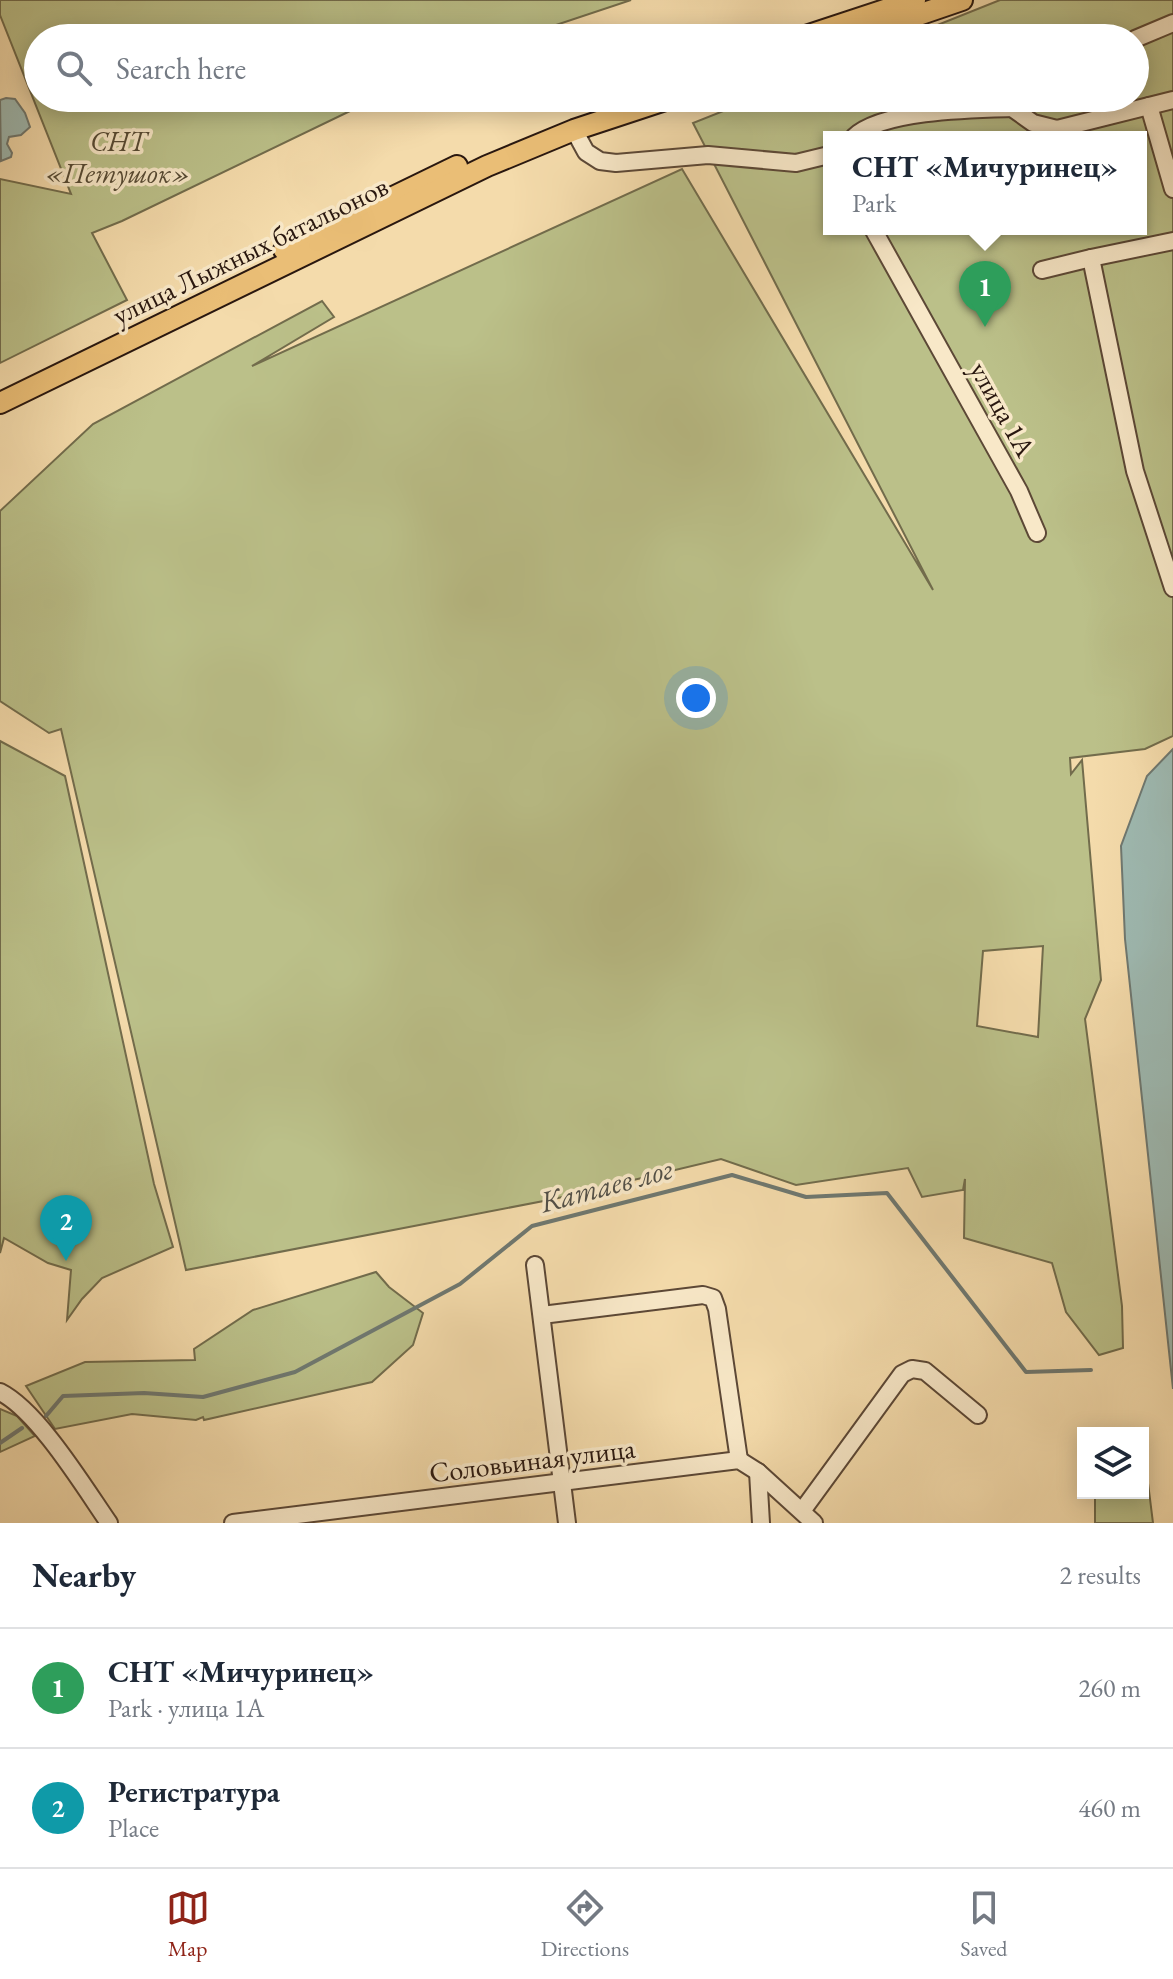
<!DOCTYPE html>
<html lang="en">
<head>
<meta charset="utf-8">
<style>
  :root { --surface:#fff; --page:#f2f2f3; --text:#1f2937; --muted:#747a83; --line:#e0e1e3; --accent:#8f2418 }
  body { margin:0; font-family:"EB Garamond",serif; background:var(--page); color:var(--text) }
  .controls { position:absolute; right:24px; bottom:24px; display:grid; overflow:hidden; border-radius:0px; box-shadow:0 4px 20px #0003 }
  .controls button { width:72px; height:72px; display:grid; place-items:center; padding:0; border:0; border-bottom:2px solid var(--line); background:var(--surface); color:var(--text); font:40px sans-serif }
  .you { position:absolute; left:696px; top:698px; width:28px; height:28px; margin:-20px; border:6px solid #fff; border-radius:50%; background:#1a73e8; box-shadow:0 0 0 12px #1a73e833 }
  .badge { display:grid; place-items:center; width:52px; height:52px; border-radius:50%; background:var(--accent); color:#fff; font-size:26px; font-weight:700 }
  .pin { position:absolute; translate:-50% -66px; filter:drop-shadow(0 2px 4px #0008) }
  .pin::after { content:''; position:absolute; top:42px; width:28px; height:24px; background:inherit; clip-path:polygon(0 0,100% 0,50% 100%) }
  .popup { position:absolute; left:823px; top:131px; width:324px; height:104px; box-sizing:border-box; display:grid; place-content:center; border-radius:0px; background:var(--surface); filter:drop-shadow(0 2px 6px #0005); font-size:26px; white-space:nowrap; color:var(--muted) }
  .popup b { font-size:30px; color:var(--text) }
  .popup::after { content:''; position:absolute; left:50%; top:100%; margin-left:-16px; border:16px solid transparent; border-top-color:var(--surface) }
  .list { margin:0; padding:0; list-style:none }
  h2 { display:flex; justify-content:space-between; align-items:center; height:104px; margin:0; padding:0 32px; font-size:34px }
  h2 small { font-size:26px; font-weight:400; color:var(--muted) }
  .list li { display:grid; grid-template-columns:52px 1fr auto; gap:24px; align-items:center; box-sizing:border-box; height:120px; padding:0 32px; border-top:2px solid var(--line) }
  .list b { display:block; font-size:30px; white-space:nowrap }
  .list p { margin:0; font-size:26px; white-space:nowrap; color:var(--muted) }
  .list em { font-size:26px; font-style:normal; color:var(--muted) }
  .icon { flex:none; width:44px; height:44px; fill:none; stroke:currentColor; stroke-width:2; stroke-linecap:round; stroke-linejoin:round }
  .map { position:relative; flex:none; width:1173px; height:1523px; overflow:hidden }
  .search { position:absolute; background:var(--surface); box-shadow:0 4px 20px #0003; left:24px; right:24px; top:24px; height:88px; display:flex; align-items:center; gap:20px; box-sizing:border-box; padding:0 28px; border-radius:44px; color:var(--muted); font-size:30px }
  .sheet { height:344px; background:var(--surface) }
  nav { display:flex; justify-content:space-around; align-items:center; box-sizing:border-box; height:112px; border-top:2px solid var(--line); background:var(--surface); font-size:22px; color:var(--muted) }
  nav a { display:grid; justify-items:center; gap:4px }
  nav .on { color:var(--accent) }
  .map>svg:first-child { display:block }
</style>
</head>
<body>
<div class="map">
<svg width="1173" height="1523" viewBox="0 0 1173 1523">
  <rect width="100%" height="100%" fill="#f4dbab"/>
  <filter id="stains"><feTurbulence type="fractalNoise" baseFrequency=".0025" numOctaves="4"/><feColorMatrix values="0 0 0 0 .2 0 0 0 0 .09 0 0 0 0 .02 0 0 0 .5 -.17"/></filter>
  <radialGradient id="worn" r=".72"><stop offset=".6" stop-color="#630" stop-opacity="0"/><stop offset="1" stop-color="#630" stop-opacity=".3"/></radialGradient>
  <g fill="#bbc089" stroke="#726c4c" stroke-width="2" fill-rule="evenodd">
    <path d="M 0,0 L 631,0 L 517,38 L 38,38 L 38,98 L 377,98 L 122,221 L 92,233 L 127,300 L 0,363 L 0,179 L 71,194 L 0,15 Z"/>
    <path d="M 1000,0 L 1173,0 L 1173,736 L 1145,749 L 1070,758 L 1071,774 L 1082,760 L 1101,980 L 1085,1019 L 1122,1306 L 1123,1348 L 1099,1355 L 1066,1312 L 1052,1263 L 964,1238 L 965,1179 L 963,1190 L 922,1197 L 908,1168 L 796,1185 L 721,1159 L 554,1199 L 186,1270 L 61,729 L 49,733 L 0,701 L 0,511 L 93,424 L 322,301 L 334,317 L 252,366 L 682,169 L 933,590 L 693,123 L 756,98 L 1135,98 L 1135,38 L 905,38 ZM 829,137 L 1141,137 L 1141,229 L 829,229 ZM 1043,946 L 1038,1037 L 977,1026 L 983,951 Z"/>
    <path d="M 0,741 L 65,776 L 154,1184 L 173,1247 L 102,1278 L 82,1299 L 67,1320 L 71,1270 L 48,1263 L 4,1238 L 0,1253 Z"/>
    <path d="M 376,1272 L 389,1287 L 423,1313 L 413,1345 L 372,1382 L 204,1420 L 203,1417 L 196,1420 L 132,1414 L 55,1429 L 26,1386 L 85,1362 L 195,1360 L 194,1349 L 253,1310 Z"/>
    <path d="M 0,1409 L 17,1416 L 35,1436 L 0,1452 Z"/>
    <path d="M 1143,1443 L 1153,1523 L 1095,1523 L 1095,1493 L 1143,1493 Z"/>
  </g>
  <g fill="#9eb9b1" stroke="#6f7870" stroke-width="2">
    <path d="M 6,98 L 15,99 L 25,113 L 30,127 L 21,135 L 9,137 L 7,144 L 12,153 L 11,157 L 1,161 L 0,100 Z"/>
    <path d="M 1173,749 L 1173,1389 L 1125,939 L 1121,846 L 1147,776 Z"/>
  </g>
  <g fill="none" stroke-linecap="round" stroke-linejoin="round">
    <g stroke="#6f7870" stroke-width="4">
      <path d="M 46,1416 L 63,1396 L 144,1393 L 203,1397 L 295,1372 L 460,1284 L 532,1226 L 732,1175 L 806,1197 L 887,1193 L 1026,1372 L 1091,1370"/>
      <path d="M 0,1443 L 22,1428"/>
    </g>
    <g stroke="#5c4836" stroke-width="20">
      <g id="minor">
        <path d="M 1135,39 L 1173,23"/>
        <path d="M 1007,98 L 1012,108 L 1033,123 L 1057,129 L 1173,100"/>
        <path d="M 1149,106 L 1173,189"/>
        <path d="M 574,130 L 586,152 L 600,161 L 616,163 L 708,155 L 796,163 L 829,155"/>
        <path d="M 854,137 C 882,110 973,109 1012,108"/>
        <path d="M 873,229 L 1019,491 L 1037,533"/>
        <path d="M 1173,241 L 1091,258 L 1135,471 L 1173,588"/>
        <path d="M 1042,270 L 1091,258"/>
        <path d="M 535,1265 L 567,1523"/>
        <path d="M 542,1315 L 703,1295 L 713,1298 L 717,1309 L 739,1460"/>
        <path d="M 0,1392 C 38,1411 84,1487 109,1523"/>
        <path d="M 758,1472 L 761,1523"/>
        <path d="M 802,1511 L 902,1374 L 912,1369 L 925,1371 L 978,1415"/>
        <path d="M 233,1523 L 739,1460 L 758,1472 L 814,1523"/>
      </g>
    </g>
    <g stroke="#29170f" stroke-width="24">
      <g id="major">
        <path d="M 800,38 L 915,0"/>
        <path d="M 851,38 L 962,0"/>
        <path d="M 284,250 L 457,166"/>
        <path d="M 0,403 L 487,166 L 574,130 L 671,98"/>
      </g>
    </g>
    <use href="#minor" stroke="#f8e8c8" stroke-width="16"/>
    <use href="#major" stroke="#eabe76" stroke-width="20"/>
  </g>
  <g text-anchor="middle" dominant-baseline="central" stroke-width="7" stroke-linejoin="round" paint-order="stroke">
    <g font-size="28" font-style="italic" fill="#554a34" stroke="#f8e8c8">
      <text x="118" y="141">СНТ<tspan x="118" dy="32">«Петушок»</tspan></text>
    </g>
    <g font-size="28" fill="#29170f" stroke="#f8e8c8">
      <text transform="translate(250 250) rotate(-26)">улица Лыжных батальонов</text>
      <text transform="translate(1003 409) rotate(61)">улица 1А</text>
      <text transform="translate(532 1460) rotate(-7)">Соловьиная улица</text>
    </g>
    <g font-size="30" font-style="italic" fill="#525048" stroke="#f8e8c8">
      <text transform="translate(606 1185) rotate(-15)">Катаев лог</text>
    </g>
  </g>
  <rect width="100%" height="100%" filter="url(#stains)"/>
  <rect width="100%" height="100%" fill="url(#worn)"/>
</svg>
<div class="controls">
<button><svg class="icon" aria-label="layers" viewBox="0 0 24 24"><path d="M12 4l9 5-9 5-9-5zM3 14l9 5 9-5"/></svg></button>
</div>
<div class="you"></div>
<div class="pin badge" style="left:985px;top:327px;background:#2e9e5b">1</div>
<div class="popup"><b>СНТ «Мичуринец»</b>Park</div>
<div class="pin badge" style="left:66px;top:1261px;background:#0f9aa8">2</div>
<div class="search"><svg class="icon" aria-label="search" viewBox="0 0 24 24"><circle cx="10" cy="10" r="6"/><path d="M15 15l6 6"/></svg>Search here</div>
</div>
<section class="sheet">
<h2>Nearby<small>2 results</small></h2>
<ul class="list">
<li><span class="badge" style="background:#2e9e5b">1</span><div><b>СНТ «Мичуринец»</b><p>Park · улица 1А</p></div><em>260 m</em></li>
<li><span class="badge" style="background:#0f9aa8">2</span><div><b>Регистратура</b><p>Place</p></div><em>460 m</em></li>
</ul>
</section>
<nav>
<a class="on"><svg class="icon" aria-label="map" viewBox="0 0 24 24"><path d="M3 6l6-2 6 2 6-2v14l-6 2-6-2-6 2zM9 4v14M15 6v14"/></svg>Map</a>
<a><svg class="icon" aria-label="directions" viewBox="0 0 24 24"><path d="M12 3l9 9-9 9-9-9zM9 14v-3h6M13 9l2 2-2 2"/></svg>Directions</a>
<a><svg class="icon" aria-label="saved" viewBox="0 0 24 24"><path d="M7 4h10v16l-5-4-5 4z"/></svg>Saved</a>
</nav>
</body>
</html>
